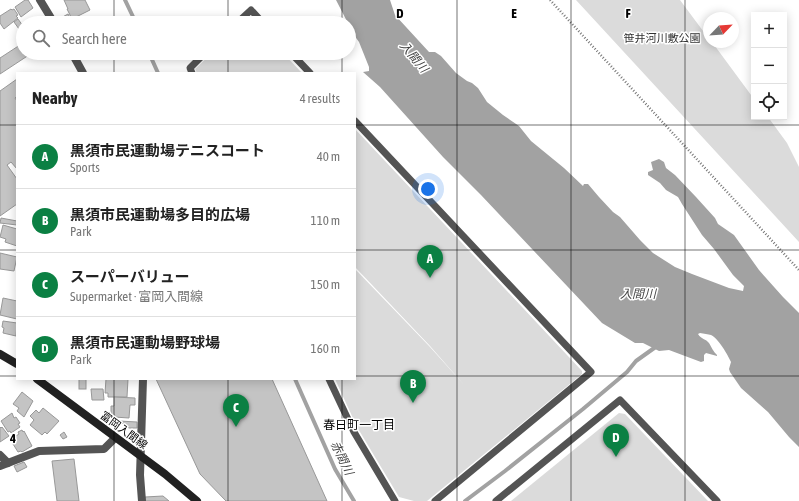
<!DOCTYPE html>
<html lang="en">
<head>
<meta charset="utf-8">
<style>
  :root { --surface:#fff; --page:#f2f2f2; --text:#222; --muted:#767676; --line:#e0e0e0; --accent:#0b8043 }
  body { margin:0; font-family:"Asap Condensed","Noto Sans JP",sans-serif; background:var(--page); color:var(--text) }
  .controls { position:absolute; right:12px; top:12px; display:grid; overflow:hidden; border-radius:0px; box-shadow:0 2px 10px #0003 }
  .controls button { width:36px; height:36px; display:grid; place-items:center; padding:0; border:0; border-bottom:1px solid var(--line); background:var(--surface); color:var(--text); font:20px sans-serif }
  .compass { position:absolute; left:703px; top:12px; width:36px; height:36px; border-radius:50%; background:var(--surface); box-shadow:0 2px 10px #0003; rotate:65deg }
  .you { position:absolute; left:428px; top:189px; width:14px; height:14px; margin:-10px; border:3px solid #fff; border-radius:50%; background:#1a73e8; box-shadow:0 0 0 6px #1a73e833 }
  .badge { display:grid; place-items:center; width:26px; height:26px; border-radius:50%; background:var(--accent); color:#fff; font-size:13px; font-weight:700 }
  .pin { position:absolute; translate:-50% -33px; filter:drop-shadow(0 1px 2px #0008) }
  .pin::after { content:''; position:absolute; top:21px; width:14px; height:12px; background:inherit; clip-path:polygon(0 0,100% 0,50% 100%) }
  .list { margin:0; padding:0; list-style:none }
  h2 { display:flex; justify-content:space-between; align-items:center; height:52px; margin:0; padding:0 16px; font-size:17px }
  h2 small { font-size:13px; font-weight:400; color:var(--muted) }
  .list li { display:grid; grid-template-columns:26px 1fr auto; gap:12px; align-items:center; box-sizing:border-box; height:64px; padding:0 16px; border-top:1px solid var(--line) }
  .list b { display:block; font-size:15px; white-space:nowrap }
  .list p { margin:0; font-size:13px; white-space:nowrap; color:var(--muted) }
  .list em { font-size:13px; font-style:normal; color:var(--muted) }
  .icon { flex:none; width:22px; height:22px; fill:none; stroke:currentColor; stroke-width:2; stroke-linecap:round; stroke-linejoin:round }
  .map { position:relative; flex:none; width:799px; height:501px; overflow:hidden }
  .search { position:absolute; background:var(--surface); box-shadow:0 2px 10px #0003; left:16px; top:16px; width:340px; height:44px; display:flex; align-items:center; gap:10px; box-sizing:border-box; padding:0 14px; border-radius:22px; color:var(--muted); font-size:15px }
  .panel { position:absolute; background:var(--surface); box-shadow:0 2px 10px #0003; left:16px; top:72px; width:340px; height:308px; border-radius:0px }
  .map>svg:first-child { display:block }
</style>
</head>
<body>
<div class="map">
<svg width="799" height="501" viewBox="0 0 799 501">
  <rect width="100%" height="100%" fill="#fff"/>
  <g fill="#dbdbdb">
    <path d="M 576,0 L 680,0 L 709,39 L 709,42 L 712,42 L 754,99 L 754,117 L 768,117 L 787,143 L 799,167 L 799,242 Z"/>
    <path d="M 212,53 L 283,53 L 302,73 L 197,73 L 195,69 Z"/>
    <path d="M 355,129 L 582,371 L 582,374 L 427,501 L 414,501 L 399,497 L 357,427 L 335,379 L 355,379 L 355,269 L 430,347 L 465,386 L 430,346 L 355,267 Z"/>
    <path d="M 619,413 L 625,414 L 708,501 L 511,501 Z"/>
  </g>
  <path fill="#a2a2a2" d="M 336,0 L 390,0 L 395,15 L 429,52 L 435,52 L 441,56 L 456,73 L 467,81 L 472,83 L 478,88 L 487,102 L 503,115 L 519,126 L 531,141 L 564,168 L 583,186 L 584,184 L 588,184 L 599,197 L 613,212 L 620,217 L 640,240 L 653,253 L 675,267 L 692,274 L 729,288 L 743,291 L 744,286 L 733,275 L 714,249 L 702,235 L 682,204 L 678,197 L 666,190 L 660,183 L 648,175 L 648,172 L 653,170 L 651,162 L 659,159 L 664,162 L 666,168 L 675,175 L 696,197 L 715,218 L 718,224 L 734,235 L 759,270 L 783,297 L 799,313 L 799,447 L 789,437 L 768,412 L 741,388 L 730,372 L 729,369 L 731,362 C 728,355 718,338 711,335 C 708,334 704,334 700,333 L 698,334 C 701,339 706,339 709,343 C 712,348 713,351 717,355 L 717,356 L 706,353 L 704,355 L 704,361 L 701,362 L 669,350 L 659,351 L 643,343 L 635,343 L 602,323 L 481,195 L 443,157 L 380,87 L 363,72 L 369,71 L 369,67 L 359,42 L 354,35 Z"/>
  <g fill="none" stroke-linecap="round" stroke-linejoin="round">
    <g stroke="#a2a2a2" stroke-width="4">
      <path d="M 125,0 L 136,23"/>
      <path d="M 149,53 L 158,73"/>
      <path d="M 295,379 L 335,469 L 354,501"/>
      <path d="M 465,501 L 505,471 L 583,409 L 627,372 L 636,361 L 657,346"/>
    </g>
  </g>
  <g fill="#c4c4c4" stroke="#989898">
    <path d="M 25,0 L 28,0 L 33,8 L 21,17 L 15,7 Z"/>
    <path d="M 64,0 L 85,0 L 90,10 L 72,19 L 67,9 L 68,9 Z"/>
    <path d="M 11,9 L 12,10 L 14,9 L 18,15 L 16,16 L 18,18 L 4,29 L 0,23 L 0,16 Z"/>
    <path d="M 68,14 L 73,23 L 61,23 L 59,19 Z"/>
    <path d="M 18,19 L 23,26 L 19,29 L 14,22 Z"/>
    <path d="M 23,43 L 23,53 L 32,53 L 0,74 L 0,58 Z"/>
    <path d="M 17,79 L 17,96 L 15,98 L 17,101 L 17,146 L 16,147 L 17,148 L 17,169 L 11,162 L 7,165 L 17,179 L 17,204 L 0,216 L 0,91 Z"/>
    <path d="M 1,218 L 17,221 L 17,225 L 0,223 Z"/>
    <path d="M 3,225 L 17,229 L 17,246 L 5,242 L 6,239 L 0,237 Z"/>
    <path d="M 0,253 L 17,257 L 14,271 L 0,269 Z"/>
    <path d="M 3,298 L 17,301 L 17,319 L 0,315 Z"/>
    <path d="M 3,321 L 17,323 L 16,336 L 3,333 L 4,328 L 2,327 Z"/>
    <rect x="79" y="379" width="7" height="10"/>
    <path d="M 106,379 L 128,379 L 127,397 L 108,397 L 108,393 L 105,393 Z"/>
    <path d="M 156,379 L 272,379 L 327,501 L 226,501 L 200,474 Z"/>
    <path d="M 91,389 L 103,389 L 104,400 L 92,400 Z"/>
    <path d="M 22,392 L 33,401 L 24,417 L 17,411 L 19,408 L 13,404 Z"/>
    <path d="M 114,397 L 135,398 L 135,405 L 130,405 L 129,418 L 114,417 L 115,415 L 111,415 L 111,406 L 114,406 Z"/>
    <path d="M 43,408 L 59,421 L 47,434 L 45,432 L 42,435 L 30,425 L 34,420 L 30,416 L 36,410 L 39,413 Z"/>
    <path d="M 12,413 L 14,418 L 16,417 L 20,423 L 18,424 L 20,427 L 11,433 L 10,431 L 8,432 L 1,421 Z"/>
    <path d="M 119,421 L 137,422 L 137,428 L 129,428 Z"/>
    <path d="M 0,427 L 1,428 L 2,427 L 9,436 L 0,442 Z"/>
    <path d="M 22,430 L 23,432 L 24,431 L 32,446 L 22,452 L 21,451 L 18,452 L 13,444 L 16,442 L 13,438 L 19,434 L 18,432 Z"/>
    <path d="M 64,432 L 67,437 L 63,439 L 60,435 Z"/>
    <path d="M 74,459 L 79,501 L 57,501 L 52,461 Z"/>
    <path d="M 24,462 L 27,467 L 17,472 L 14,466 Z"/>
    <path d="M 163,496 L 169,501 L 145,501 L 145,497 Z"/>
  </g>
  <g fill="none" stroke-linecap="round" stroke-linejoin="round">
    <path stroke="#767676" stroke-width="2.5" stroke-dasharray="1 2" stroke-linecap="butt" d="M 550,0 L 799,270"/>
    <g stroke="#545454" stroke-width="7">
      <path d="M 237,23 L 251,10 L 263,23"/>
      <path d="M 291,53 L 310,73"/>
      <path d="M 192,73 L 190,68 L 205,53"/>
      <path d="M 355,121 L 591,372 L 435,501"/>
      <path d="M 329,379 L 354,432 L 395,501"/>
      <path d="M 496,501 L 620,400 L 717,501"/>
    </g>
    <g stroke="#545454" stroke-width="8">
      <path d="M 40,0 L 54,23"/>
      <path d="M 72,53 L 83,73"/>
      <path d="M 0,455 L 8,463"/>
      <path d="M 0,466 L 39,451 L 104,449 L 115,438"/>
      <path d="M 142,501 L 140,475 L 143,379"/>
    </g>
    <g stroke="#212121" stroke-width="8">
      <path d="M 0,354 L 17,364"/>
      <path d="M 37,379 L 165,474 L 197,501"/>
    </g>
  </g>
  <path fill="none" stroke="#000" stroke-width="1" stroke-opacity="0.55" d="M 114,0 L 114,23M 228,0 L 228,23M 342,0 L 342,23M 457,0 L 457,501M 571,0 L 571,501M 685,0 L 685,501M 114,53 L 114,73M 228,53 L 228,73M 342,53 L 342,73M 0,125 L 17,125M 355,125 L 799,125M 0,250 L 17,250M 355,250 L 799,250M 0,376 L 17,376M 355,376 L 799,376M 114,379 L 114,501M 228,379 L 228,501M 342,379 L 342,501"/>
  <g text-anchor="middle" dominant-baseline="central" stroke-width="3" stroke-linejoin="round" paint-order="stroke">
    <g font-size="11" fill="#323232" stroke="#fff">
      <text x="662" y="38">笹井河川敷公園</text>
    </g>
    <g font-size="11" fill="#000" stroke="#fff">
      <text transform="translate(124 430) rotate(36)">富岡入間線</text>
    </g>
    <g font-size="12" font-style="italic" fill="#434343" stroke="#fff">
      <text transform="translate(414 57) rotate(50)">入間川</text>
      <text x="638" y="294">入間川</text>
      <text transform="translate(342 458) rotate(64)">赤間川</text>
    </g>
    <g font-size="12" fill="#000" stroke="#fff">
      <text x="359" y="425">春日町一丁目</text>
    </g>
  </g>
  <g font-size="13" text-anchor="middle" font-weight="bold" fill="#000" stroke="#fff" stroke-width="3" stroke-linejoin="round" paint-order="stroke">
    <text x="400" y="18">D</text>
    <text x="514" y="18">E</text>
    <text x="628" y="18">F</text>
    <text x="13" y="443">4</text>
  </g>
</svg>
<div class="controls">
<button>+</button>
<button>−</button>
<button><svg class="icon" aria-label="locate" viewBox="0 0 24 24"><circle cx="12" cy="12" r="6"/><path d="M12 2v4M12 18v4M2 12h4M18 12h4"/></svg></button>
</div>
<svg class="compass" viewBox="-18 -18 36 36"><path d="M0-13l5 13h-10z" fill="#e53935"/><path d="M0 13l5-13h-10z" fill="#767676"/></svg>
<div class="you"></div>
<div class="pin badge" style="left:430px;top:278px">A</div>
<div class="pin badge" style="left:413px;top:403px">B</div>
<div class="pin badge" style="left:236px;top:427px">C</div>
<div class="pin badge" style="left:616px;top:457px">D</div>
<div class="search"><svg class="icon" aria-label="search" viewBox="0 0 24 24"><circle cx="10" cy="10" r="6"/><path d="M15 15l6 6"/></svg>Search here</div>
<section class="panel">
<h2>Nearby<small>4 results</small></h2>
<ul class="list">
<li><span class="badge">A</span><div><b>黒須市民運動場テニスコート</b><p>Sports</p></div><em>40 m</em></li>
<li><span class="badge">B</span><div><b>黒須市民運動場多目的広場</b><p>Park</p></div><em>110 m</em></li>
<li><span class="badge">C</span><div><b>スーパーバリュー</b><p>Supermarket · 富岡入間線</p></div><em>150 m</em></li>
<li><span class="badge">D</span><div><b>黒須市民運動場野球場</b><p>Park</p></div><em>160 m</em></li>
</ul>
</section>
</div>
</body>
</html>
